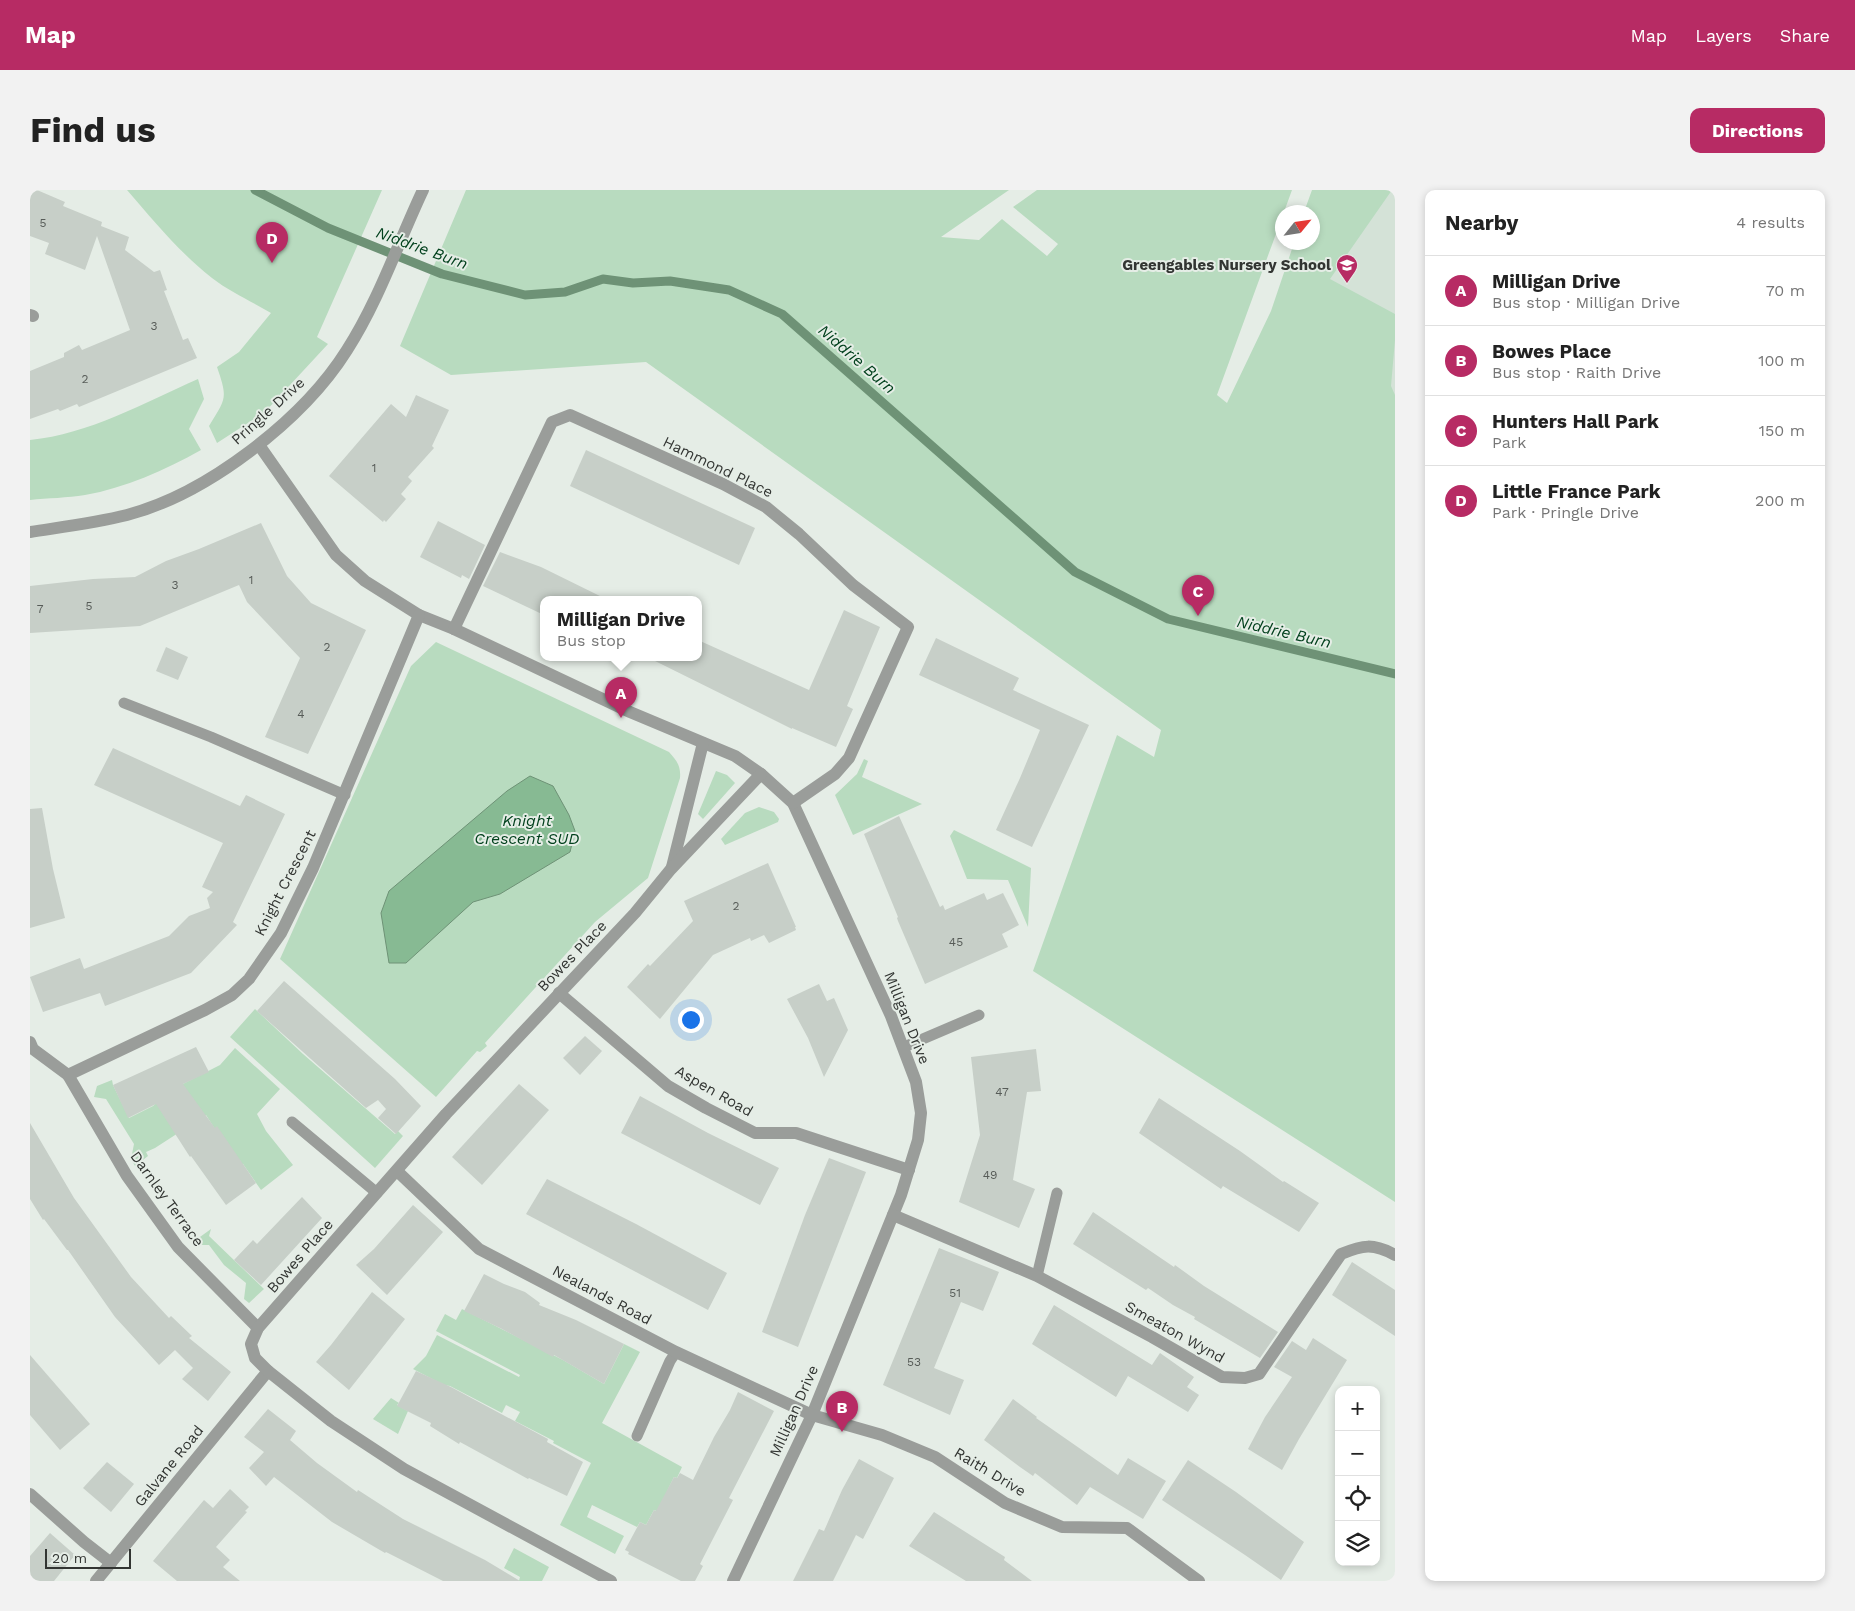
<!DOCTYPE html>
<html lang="en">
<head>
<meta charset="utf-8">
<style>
  :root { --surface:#fff; --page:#f2f2f2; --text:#222; --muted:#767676; --line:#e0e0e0; --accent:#b72b64 }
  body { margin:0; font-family:"Work Sans",sans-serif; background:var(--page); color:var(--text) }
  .controls { position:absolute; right:15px; bottom:15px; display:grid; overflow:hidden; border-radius:10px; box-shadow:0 2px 8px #0003 }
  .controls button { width:45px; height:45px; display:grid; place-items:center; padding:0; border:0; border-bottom:1px solid var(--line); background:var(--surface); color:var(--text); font:25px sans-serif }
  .compass { position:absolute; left:1245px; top:15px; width:45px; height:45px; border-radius:50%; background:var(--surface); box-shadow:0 2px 8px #0003; rotate:60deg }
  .scale { position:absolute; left:15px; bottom:12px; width:86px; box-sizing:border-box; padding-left:5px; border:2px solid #323532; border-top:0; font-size:14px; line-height:18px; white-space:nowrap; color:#323532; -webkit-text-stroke:4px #e5ede6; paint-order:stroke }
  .you { position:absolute; left:660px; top:829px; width:18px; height:18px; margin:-12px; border:4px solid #fff; border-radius:50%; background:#1a73e8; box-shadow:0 0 0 8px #1a73e833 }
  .badge { display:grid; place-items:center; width:32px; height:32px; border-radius:50%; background:var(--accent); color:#fff; font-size:16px; font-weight:700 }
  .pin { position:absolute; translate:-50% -41px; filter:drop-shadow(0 1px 2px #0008) }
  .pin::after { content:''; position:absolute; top:26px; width:18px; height:15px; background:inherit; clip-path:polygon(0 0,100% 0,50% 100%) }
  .popup { position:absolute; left:510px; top:406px; width:162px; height:65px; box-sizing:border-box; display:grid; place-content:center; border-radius:10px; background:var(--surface); filter:drop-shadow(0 1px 4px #0005); font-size:16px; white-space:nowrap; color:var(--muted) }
  .popup b { font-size:19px; color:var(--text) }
  .popup::after { content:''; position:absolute; left:50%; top:100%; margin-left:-10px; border:10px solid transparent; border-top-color:var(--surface) }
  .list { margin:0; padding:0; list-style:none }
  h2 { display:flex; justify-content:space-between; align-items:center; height:65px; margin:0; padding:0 20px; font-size:21px }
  h2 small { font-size:16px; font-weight:400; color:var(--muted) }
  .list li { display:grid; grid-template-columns:32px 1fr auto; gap:15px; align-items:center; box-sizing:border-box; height:70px; padding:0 20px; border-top:1px solid var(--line) }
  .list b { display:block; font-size:19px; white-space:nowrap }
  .list p { margin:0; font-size:16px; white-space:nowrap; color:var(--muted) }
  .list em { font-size:16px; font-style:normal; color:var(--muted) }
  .icon { flex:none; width:28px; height:28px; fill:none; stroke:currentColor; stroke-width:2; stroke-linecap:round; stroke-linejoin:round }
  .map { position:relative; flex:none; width:1365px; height:1391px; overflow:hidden; border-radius:10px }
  header { display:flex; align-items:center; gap:30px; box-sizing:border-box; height:70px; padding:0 25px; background:var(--accent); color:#fff }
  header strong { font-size:24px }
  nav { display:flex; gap:28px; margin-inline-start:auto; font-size:18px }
  .intro { display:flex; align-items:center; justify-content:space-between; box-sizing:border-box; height:120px; padding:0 30px }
  h1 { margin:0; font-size:35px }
  .button { padding:12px 22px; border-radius:10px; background:var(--accent); color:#fff; font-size:18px; font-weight:700 }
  main { display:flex; gap:30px; padding:0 30px }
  aside { flex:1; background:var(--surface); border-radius:10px; box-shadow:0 2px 8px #0003 }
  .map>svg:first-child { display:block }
</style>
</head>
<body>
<header>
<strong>Map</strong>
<nav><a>Map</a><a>Layers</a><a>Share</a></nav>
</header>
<div class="intro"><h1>Find us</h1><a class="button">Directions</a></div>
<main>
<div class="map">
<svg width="1365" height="1391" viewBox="0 0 1365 1391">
  <rect width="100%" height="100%" fill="#e5ede6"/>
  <path fill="#d4e2d7" d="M 1306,0 L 1365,0 L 1365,244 L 1232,188 Z"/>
  <g fill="#b8dbbf">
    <path d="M 97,0 L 352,0 L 287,147 L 298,154 L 235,222 L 187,253 L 179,236 C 196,208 198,209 187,177 L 209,162 L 241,123 C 221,111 200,102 182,88 C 149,62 124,31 97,0 Z"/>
    <path d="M 436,0 L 979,0 L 911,47 L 949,50 L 972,29 L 1017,66 L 1028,54 L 983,17 L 1007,0 L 1262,0 L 1187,205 L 1197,213 L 1241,121 L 1264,53 L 1282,52 L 1282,22 L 1274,22 L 1282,0 L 1362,0 L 1300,89 L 1365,124 L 1365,150 L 1361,196 L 1365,205 L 1365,1012 L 1003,781 L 1087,545 L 1124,567 L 1131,540 L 616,172 L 421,185 L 370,156 Z"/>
    <path d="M 168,189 L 174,209 L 159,239 L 171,260 C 135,280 95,298 55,305 C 37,308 18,308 0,310 L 0,250 C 59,244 114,213 168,189 Z"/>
    <path d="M 406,452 L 639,562 C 647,571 651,576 650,588 L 618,688 L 565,732 L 455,853 L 457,856 L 450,862 L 447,861 L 406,907 L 250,769 L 381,476 Z"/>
    <path d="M 834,569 L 838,571 L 832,587 L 892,614 L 823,645 L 805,605 L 827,584 Z"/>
    <path d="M 686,581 L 697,585 L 705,593 L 673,629 L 668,624 Z"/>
    <path d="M 729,617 L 744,622 L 749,629 L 748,632 L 695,655 L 691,649 L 715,623 Z"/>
    <path d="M 924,640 L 1001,678 L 998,737 L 978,690 L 937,689 L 920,646 Z"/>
    <path d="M 225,819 L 273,864 L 365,944 L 368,941 L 373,946 L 345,978 L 200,847 Z"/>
    <path d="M 205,858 L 250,899 L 227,924 L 236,941 L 263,975 L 231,1000 L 213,974 L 209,977 L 176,925 L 125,958 L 116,962 L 118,966 L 105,976 L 101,969 L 104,954 L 76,909 L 64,907 L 67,896 L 82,890 L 83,895 L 99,928 L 123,916 L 143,899 L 190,875 Z"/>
    <path d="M 181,1039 L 179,1046 L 234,1099 L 219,1113 L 214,1109 L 216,1093 L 194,1075 L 179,1055 L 165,1055 L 163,1052 Z"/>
    <path d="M 432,1119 L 533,1170 L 574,1194 L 594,1154 L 610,1162 L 572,1233 L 652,1277 L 647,1288 L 644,1287 L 638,1299 L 631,1323 L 624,1320 L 616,1335 L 610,1332 L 607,1337 L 562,1315 L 557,1327 L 594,1346 L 585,1364 L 530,1335 L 561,1273 L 523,1253 L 524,1251 L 485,1231 L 490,1222 L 476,1215 L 472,1223 L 420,1196 L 414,1195 L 383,1179 L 396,1166 L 407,1145 L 489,1187 L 490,1185 L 406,1141 L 415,1124 L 426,1130 Z"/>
    <path d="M 361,1208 L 369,1213 L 367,1215 L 378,1221 L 368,1244 L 343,1229 Z"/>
    <path d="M 484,1358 L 519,1377 L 512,1391 L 489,1391 L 490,1387 L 474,1378 Z"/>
  </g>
  <path fill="#87ba93" stroke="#6e9276" d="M 500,586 L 523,596 L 539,625 L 545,641 L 540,662 L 470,704 L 443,712 L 376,773 L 359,773 L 351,723 L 359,701 L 477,601 Z"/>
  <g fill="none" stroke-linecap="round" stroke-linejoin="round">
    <path stroke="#6e9276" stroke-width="9" d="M 225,0 L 298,38 L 412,84 L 495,105 L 535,102 L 573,89 L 603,93 L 640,91 L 699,100 L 752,124 L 1045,382 L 1138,429 L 1365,484"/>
  </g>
  <g fill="#c7cfc8">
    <path d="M 0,0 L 7,0 L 35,12 L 33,16 L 72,32 L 71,36 L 99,47 L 95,60 L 124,82 L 130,80 L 137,100 L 134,101 L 153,150 L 158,148 L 167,168 L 49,217 L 47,214 L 30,221 L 28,219 L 0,229 L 0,181 L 34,167 L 34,163 L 49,155 L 52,160 L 100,140 L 67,46 L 55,80 L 15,64 L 19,53 L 0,46 Z"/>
    <path d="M 386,205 L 419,220 L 402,256 L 404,258 L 378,287 L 382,291 L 371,304 L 376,309 L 356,332 L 354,330 L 353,332 L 299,286 L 361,214 L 376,227 Z"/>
    <path d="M 556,260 L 725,338 L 709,375 L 540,296 Z"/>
    <path d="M 408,331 L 455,355 L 439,389 L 432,385 L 431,388 L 390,367 Z"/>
    <path d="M 231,333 L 257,386 L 281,413 L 336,440 L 278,564 L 235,547 L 270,468 L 217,412 L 209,395 L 110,436 L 0,443 L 0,396 L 63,389 L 105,387 L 136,371 L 169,359 Z"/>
    <path d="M 470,362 L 511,377 L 576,409 L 514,409 L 514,425 L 453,396 Z"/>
    <path d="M 814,420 L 850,437 L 817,516 L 823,519 L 806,557 L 762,538 L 762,539 L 617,467 L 668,467 L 668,450 L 779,500 Z"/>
    <path d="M 906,448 L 989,488 L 983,500 L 1059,535 L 1002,657 L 966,640 L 990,588 L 1010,540 L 889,485 Z"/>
    <path d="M 136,457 L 158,467 L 148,490 L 126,481 Z"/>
    <path d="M 83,558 L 210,616 L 216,605 L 255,624 L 203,732 L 207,735 L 161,783 L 75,816 L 70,803 L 13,822 L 0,787 L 50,768 L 54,779 L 139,746 L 159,726 L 180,718 L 177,708 L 183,702 L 172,697 L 193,653 L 64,595 Z"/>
    <path d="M 12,618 L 23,679 L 35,728 L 0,738 L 0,619 Z"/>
    <path d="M 869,626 L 910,717 L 913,715 L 915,720 L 954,703 L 957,710 L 973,703 L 989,735 L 972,744 L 978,757 L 895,794 L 868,731 L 867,728 L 868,727 L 834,644 Z"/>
    <path d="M 738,673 L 766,737 L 765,737 L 766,740 L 739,753 L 734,745 L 721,751 L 720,748 L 683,765 L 630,829 L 597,797 L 618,774 L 620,776 L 663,731 L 654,711 Z"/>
    <path d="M 254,791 L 365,889 L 391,916 L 366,944 L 348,928 L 356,919 L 348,910 L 336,918 L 227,821 Z"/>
    <path d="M 789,794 L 797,811 L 804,808 L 818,840 L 794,887 L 778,848 L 757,809 Z"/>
    <path d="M 555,846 L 572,861 L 550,885 L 533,868 Z"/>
    <path d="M 166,857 L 179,882 L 153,894 L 185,938 L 187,936 L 226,993 L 196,1015 L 161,966 L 160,967 L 126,914 L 98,928 L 83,895 Z"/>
    <path d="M 1006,859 L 1011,901 L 997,902 L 983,990 L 1005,999 L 989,1038 L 929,1012 L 950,945 L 941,867 Z"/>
    <path d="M 489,894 L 519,920 L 452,995 L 422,967 Z"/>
    <path d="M 610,906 L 678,943 L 749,978 L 730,1015 L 591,943 Z"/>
    <path d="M 1129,908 L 1210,961 L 1253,992 L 1254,991 L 1289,1013 L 1269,1042 L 1193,996 L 1191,999 L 1109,943 Z"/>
    <path d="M 0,933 L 44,1008 L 101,1087 L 139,1128 L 141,1126 L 162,1146 L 159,1148 L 201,1182 L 178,1211 L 152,1189 L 163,1178 L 145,1160 L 129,1175 L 85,1127 L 38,1060 L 37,1060 L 14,1029 L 13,1030 L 0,1009 Z"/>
    <path d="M 799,968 L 836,982 L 768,1157 L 732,1142 L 775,1025 Z"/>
    <path d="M 517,989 L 606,1034 L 697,1083 L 678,1120 L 496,1024 Z"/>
    <path d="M 272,1007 L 292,1028 L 231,1095 L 204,1070 L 223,1050 L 227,1054 Z"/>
    <path d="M 383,1015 L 413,1042 L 357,1105 L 326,1075 L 344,1059 Z"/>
    <path d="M 1063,1022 L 1144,1077 L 1145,1075 L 1174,1096 L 1248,1142 L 1230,1168 L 1164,1129 L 1165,1127 L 1143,1115 L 1118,1098 L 1116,1100 L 1043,1054 Z"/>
    <path d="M 909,1058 L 969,1082 L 953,1121 L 931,1112 L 904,1178 L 934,1190 L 920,1225 L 853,1195 Z"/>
    <path d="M 1322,1072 L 1365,1100 L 1365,1146 L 1302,1105 Z"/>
    <path d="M 454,1084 L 474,1094 L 495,1102 L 510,1113 L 509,1115 L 546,1130 L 594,1154 L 574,1194 L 524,1165 L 523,1167 L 472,1139 L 434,1121 Z"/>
    <path d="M 342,1102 L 375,1129 L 319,1200 L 286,1172 L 301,1155 Z"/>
    <path d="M 1024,1115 L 1122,1175 L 1130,1163 L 1164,1187 L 1157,1197 L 1169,1205 L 1158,1222 L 1098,1186 L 1086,1207 L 1002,1154 Z"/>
    <path d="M 1283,1148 L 1317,1170 L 1269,1249 L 1252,1280 L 1218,1259 L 1235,1227 L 1262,1187 L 1244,1177 L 1262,1151 L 1276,1160 Z"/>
    <path d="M 0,1165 L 60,1234 L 30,1260 L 0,1225 Z"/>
    <path d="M 386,1181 L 421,1197 L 518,1249 L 517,1252 L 553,1272 L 537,1306 L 499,1288 L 498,1289 L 430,1252 L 429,1254 L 400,1236 L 401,1233 L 367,1216 Z"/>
    <path d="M 708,1202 L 744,1221 L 699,1308 L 703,1310 L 670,1374 L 673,1376 L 665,1391 L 651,1391 L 598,1364 L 599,1362 L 595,1360 L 610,1332 L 616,1335 L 624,1320 L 626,1321 L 644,1287 L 647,1288 L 650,1283 L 663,1290 L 684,1247 L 700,1220 Z"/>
    <path d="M 983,1209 L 1007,1227 L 1006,1228 L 1088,1285 L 1098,1268 L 1136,1291 L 1113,1329 L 1060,1297 L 1047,1315 L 1005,1283 L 1003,1286 L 990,1277 L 954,1250 Z"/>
    <path d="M 238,1219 L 266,1241 L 260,1250 L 287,1273 L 327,1302 L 328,1300 L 373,1329 L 455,1370 L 490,1391 L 413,1391 L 356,1362 L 355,1363 L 302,1332 L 244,1287 L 236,1296 L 219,1278 L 234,1262 L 214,1247 Z"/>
    <path d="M 829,1269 L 864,1288 L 833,1349 L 826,1345 L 803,1391 L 763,1391 L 789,1339 L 794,1341 L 812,1300 Z"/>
    <path d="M 1158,1270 L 1206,1302 L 1274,1352 L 1251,1390 L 1215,1365 L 1132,1310 Z"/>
    <path d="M 77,1272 L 104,1294 L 81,1322 L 53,1298 Z"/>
    <path d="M 200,1299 L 219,1317 L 215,1321 L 217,1322 L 186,1357 L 200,1370 L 193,1377 L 210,1391 L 147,1391 L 123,1371 L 174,1310 L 183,1318 Z"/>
    <path d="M 904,1322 L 975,1367 L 974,1370 L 1002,1391 L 936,1391 L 879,1356 Z"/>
    <path d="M 20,1343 L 45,1365 L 24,1391 L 0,1391 L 0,1366 Z"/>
  </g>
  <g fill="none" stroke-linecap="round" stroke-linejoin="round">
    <g stroke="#9a9d9a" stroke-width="11">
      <path d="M 94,513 L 181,547 L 315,605"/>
      <path d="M 874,857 L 949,825"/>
      <path d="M 262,932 L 347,1003"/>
      <path d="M 1007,1086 L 1027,1003"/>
      <path d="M 607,1246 L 640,1171 L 646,1162"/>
    </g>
    <g stroke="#9a9d9a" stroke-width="12">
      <path d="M 0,125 L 3,126"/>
      <path d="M 229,255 L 306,365 L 335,391 L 389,425 L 424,439 L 600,522 L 705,566 L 731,584 L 763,613 L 861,826 L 886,892 L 891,923 L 888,950 L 871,1005 L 782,1225 L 703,1391"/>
      <path d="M 0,342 C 32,337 65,333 97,325 C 177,304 273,230 317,160 C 349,110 368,53 393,0"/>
      <path d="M 424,439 L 522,232 L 540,225 L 693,294 L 736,317 L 769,344 L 823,395 L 878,437 L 819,568 L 805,584 L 763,613"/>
      <path d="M 642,677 L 673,553"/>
      <path d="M 529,803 L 638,896 L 676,918 L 725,943 L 766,943 L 879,980"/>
      <path d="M 0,852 L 3,859 L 38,885 L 97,986 L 148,1057 L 228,1138"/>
      <path d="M 38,885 L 175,820 L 202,805 L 219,789 L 251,743 L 283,678 L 389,425"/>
      <path d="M 367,981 L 449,1059 L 646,1162 L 782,1225 L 852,1245 L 905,1267 L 975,1313 L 1032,1337 L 1097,1338 L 1169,1391"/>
      <path d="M 863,1025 L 1007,1086 L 1122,1147 L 1192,1187 L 1215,1188 L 1229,1184 L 1311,1064 C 1333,1055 1343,1053 1365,1065"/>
      <path d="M 0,1304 L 54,1352 L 81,1373"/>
      <path d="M 66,1391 L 238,1181"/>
      <path d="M 581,1391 L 374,1279 L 301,1231 L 238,1181 L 225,1168 L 221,1154 L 228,1138 L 416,924 L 605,723 L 641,679 L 731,584"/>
    </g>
  </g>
  <defs>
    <g id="school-pin" transform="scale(1.125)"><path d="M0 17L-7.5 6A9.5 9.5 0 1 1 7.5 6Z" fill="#b72b64" stroke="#e5ede6"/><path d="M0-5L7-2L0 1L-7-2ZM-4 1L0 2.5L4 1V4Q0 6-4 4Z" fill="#fff"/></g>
  </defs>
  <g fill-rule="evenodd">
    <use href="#school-pin" x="1317" y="75"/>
  </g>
  <g text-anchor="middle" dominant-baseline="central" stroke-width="4" stroke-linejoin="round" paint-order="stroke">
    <g font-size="12" fill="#575c58">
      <text x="13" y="33">5</text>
      <text x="124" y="136">3</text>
      <text x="55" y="189">2</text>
      <text x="344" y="278">1</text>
      <text x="221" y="390">1</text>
      <text x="145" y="395">3</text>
      <text x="59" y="416">5</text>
      <text x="10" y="419">7</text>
      <text x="297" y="457">2</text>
      <text x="271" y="524">4</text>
      <text x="706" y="716">2</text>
      <text x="926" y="752">45</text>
      <text x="972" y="902">47</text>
      <text x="960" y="985">49</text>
      <text x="925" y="1103">51</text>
      <text x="884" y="1172">53</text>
    </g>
    <g font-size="15" font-weight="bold" fill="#323532" stroke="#e5ede6" text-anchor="end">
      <text x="1301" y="75">Greengables Nursery School</text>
    </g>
    <g font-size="15" fill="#323532" stroke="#e5ede6">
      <text transform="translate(238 221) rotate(-42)">Pringle Drive</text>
      <text transform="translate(688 277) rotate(26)">Hammond Place</text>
      <text transform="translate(255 693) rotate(-63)">Knight Crescent</text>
      <text transform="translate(542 766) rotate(-46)">Bowes Place</text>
      <text transform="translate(877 828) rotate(68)">Milligan Drive</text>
      <text transform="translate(684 901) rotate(30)">Aspen Road</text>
      <text transform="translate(137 1009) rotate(54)">Darnley Terrace</text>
      <text transform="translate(270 1066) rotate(-49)">Bowes Place</text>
      <text transform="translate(572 1105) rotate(28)">Nealands Road</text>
      <text transform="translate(1145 1142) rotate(29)">Smeaton Wynd</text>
      <text transform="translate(764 1221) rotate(-66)">Milligan Drive</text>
      <text transform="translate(139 1276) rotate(-51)">Galvane Road</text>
      <text transform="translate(960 1282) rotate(31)">Raith Drive</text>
    </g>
    <g font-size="16" font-style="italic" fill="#02411d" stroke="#e5ede6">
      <text transform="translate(392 58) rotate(20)">Niddrie Burn</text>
      <text transform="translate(827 169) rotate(41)">Niddrie Burn</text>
      <text transform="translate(1254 442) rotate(13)">Niddrie Burn</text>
      <text x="497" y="630">Knight<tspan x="497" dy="18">Crescent SUD</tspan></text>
    </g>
  </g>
</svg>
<div class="controls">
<button>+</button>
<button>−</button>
<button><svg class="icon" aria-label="locate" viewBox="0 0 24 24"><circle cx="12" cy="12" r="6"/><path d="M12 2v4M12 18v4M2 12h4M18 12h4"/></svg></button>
<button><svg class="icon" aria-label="layers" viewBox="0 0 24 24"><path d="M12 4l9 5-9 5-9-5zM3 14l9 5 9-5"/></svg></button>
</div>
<svg class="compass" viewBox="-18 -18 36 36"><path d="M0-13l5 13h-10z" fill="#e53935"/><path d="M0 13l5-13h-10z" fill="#767676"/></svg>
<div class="scale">20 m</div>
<div class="you"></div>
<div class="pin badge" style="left:591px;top:528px">A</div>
<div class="popup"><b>Milligan Drive</b>Bus stop</div>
<div class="pin badge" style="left:812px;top:1242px">B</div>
<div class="pin badge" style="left:1168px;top:426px">C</div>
<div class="pin badge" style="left:242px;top:73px">D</div>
</div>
<aside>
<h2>Nearby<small>4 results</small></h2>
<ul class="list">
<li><span class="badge">A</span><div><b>Milligan Drive</b><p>Bus stop · Milligan Drive</p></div><em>70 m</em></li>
<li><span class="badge">B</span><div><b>Bowes Place</b><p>Bus stop · Raith Drive</p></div><em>100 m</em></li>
<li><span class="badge">C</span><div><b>Hunters Hall Park</b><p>Park</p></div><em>150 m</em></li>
<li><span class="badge">D</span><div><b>Little France Park</b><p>Park · Pringle Drive</p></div><em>200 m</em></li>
</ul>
</aside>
</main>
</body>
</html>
